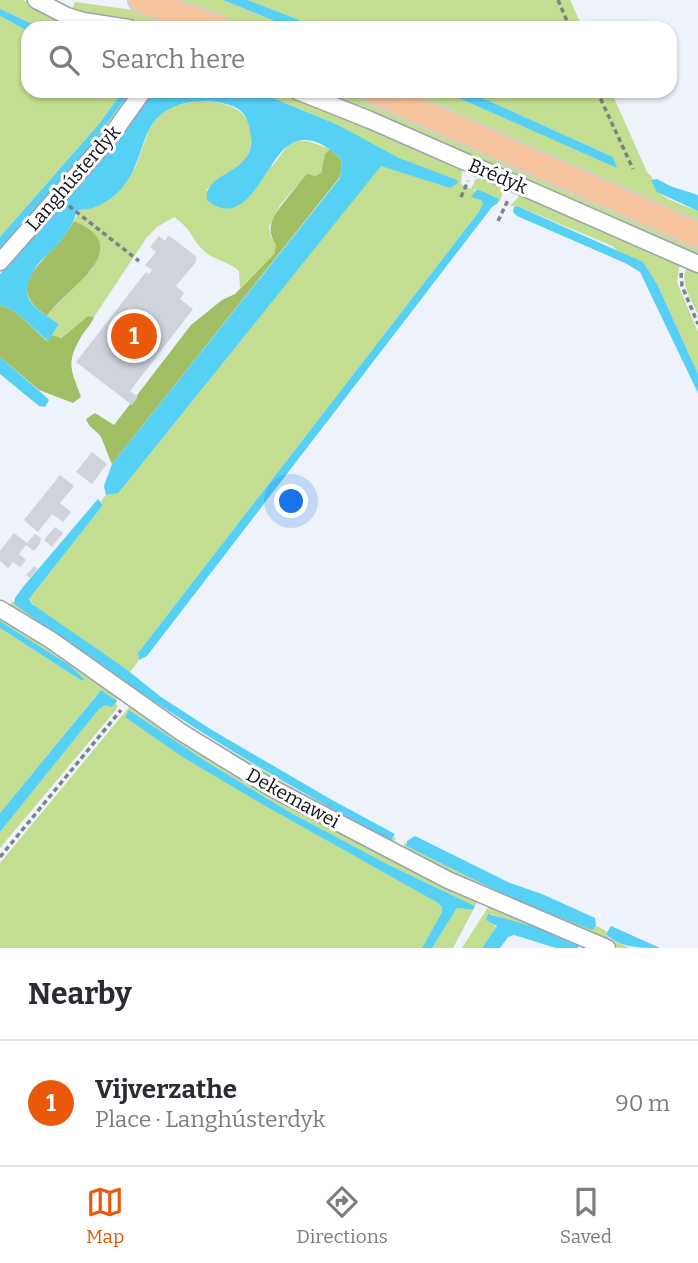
<!DOCTYPE html>
<html lang="en">
<head>
<meta charset="utf-8">
<style>
  :root { --surface:#fff; --page:#f7f7f7; --text:#2b2b33; --muted:#7c7c81; --line:#e1e1e2; --accent:#ea580c }
  body { margin:0; font-family:Bitter,serif; background:var(--page); color:var(--text) }
  .you { position:absolute; left:292px; top:502px; width:24px; height:24px; margin:-18px; border:5px solid #fff; border-radius:50%; background:#1a73e8; box-shadow:0 0 0 10px #1a73e833 }
  .badge { display:grid; place-items:center; width:46px; height:46px; border-radius:50%; background:var(--accent); color:#fff; font-size:23px; font-weight:700 }
  .pin { position:absolute; translate:-50% -50%; border:4px solid #fff; box-shadow:0 2px 7px #0006 }
  .list { margin:0; padding:0; list-style:none }
  h2 { display:flex; justify-content:space-between; align-items:center; height:91px; margin:0; padding:0 28px; font-size:30px }
  h2 small { font-size:23px; font-weight:400; color:var(--muted) }
  .list li { display:grid; grid-template-columns:46px 1fr auto; gap:21px; align-items:center; box-sizing:border-box; height:126px; padding:0 28px; border-top:2px solid var(--line) }
  .list b { display:block; font-size:26px; white-space:nowrap }
  .list p { margin:0; font-size:23px; white-space:nowrap; color:var(--muted) }
  .list em { font-size:23px; font-style:normal; color:var(--muted) }
  .icon { flex:none; width:38px; height:38px; fill:none; stroke:currentColor; stroke-width:2; stroke-linecap:round; stroke-linejoin:round }
  .map { position:relative; flex:none; width:698px; height:948px; overflow:hidden }
  .search { position:absolute; background:var(--surface); box-shadow:0 2px 5px #0004; left:21px; right:21px; top:21px; height:77px; display:flex; align-items:center; gap:18px; box-sizing:border-box; padding:0 24px; border-radius:21px; color:var(--muted); font-size:26px }
  .sheet { height:217px; background:var(--surface) }
  nav { display:flex; justify-content:space-around; align-items:center; box-sizing:border-box; height:98px; border-top:2px solid var(--line); background:var(--surface); font-size:19px; color:var(--muted) }
  nav a { display:grid; justify-items:center; gap:4px }
  nav .on { color:var(--accent) }
  .map>svg:first-child { display:block }
</style>
</head>
<body>
<div class="map">
<svg width="698" height="948" viewBox="0 0 698 948">
  <rect width="100%" height="100%" fill="#eef2fb"/>
  <g fill="#c3de91">
    <path d="M 0,0 L 23,0 L 56,18 L 87,28 L 41,28 L 0,9 Z"/>
    <path d="M 171,0 L 223,0 L 292,28 L 245,28 Z"/>
    <path d="M 248,0 L 570,0 L 583,28 L 319,28 Z"/>
    <path d="M 75,2 L 148,12 L 191,28 L 151,28 L 126,20 L 71,11 Z"/>
    <path d="M 0,16 L 28,31 L 28,91 L 123,91 L 99,124 L 0,237 Z"/>
    <path d="M 131,91 L 139,91 L 0,256 L 0,248 L 88,149 Z"/>
    <path d="M 256,91 L 281,91 L 370,127 L 462,169 L 461,184 L 471,189 L 475,180 L 483,176 L 504,187 L 500,202 L 477,189 L 474,190 L 483,204 L 478,213 L 138,653 L 139,660 L 130,672 L 37,609 L 29,599 L 103,505 L 101,501 L 106,495 L 117,493 L 124,486 L 381,165 L 450,188 L 338,125 Z"/>
    <path d="M 314,91 L 350,91 L 375,101 L 698,246 L 698,257 Z"/>
    <path d="M 401,91 L 443,91 L 616,167 L 613,157 L 467,91 L 611,91 L 647,172 L 652,177 C 652,198 682,204 698,211 L 698,224 Z"/>
    <path d="M 197,101 C 222,101 254,107 251,140 C 250,147 249,155 245,161 C 234,175 216,176 206,191 L 273,165 L 288,145 L 297,141 L 308,141 L 330,149 L 325,154 L 321,173 L 299,183 L 280,205 L 269,227 L 271,237 L 276,245 L 274,254 L 240,288 L 239,271 C 228,261 213,260 204,251 C 191,239 193,230 174,217 L 157,227 L 147,237 L 94,317 L 88,316 L 60,338 L 52,335 L 59,324 L 47,316 L 48,313 L 93,268 L 91,230 L 74,221 L 80,209 L 87,209 L 135,168 L 149,130 L 159,114 L 169,107 Z"/>
    <path d="M 521,194 L 680,263 L 677,282 L 698,332 L 698,374 L 658,286 L 612,246 L 517,206 L 510,206 Z"/>
    <path d="M 687,267 L 698,271 L 698,315 C 692,300 679,283 687,267 Z"/>
    <path d="M 12,601 L 155,703 L 199,732 L 295,789 L 390,840 L 393,837 L 396,838 L 392,844 L 241,764 L 10,606 Z"/>
    <path d="M 0,614 L 118,693 L 116,705 L 118,706 L 115,711 L 0,848 L 0,832 L 99,709 L 106,705 L 99,692 L 0,813 L 0,628 L 82,681 L 69,665 L 0,621 Z"/>
    <path d="M 135,705 L 479,899 L 475,906 L 391,866 L 293,814 L 207,762 L 129,710 L 125,717 C 226,786 333,843 438,903 L 442,907 L 442,912 L 422,948 L 0,948 L 0,863 L 130,706 Z"/>
    <path d="M 405,840 L 406,846 L 517,901 L 592,929 L 597,926 L 606,931 L 606,934 L 610,939 L 630,948 L 619,948 L 403,853 Z"/>
    <path d="M 490,904 L 579,943 L 579,946 L 491,914 L 496,928 L 482,948 L 462,948 Z"/>
    <path d="M 457,908 L 473,910 L 453,948 L 432,948 Z"/>
  </g>
  <g fill="#a1be65">
    <path d="M 330,149 L 342,160 L 340,177 L 112,464 C 108,456 104,443 101,437 C 96,430 89,428 86,419 L 95,413 L 114,425 L 191,325 L 222,300 L 235,294 L 274,254 L 276,245 C 263,226 276,212 289,196 C 295,189 300,181 307,174 L 315,176 L 321,173 L 325,154 Z"/>
    <path d="M 74,221 C 82,225 92,229 97,237 C 114,264 59,295 47,316 C 10,292 31,272 54,248 C 62,240 68,230 74,221 Z"/>
    <path d="M 0,305 C 16,308 34,330 47,341 L 52,335 L 61,338 L 88,316 L 94,317 C 91,325 85,330 81,337 C 65,364 72,371 81,397 L 73,403 L 39,390 L 0,357 Z"/>
  </g>
  <g fill="#56d0f5">
    <path d="M 223,0 L 248,0 L 319,28 L 292,28 Z"/>
    <path d="M 0,9 L 41,28 L 28,28 L 28,31 L 0,16 Z"/>
    <path d="M 123,91 L 131,91 L 88,149 L 0,248 L 0,237 L 99,124 Z"/>
    <path d="M 153,91 L 256,91 L 338,125 L 399,158 L 457,180 L 458,183 L 450,188 L 381,166 L 124,486 L 118,493 L 106,495 L 104,486 L 112,464 L 340,178 L 342,160 C 330,147 307,132 289,145 C 265,161 247,233 207,200 C 203,167 268,178 247,120 C 243,108 229,104 217,102 C 206,100 196,101 186,103 C 136,114 150,155 122,188 C 115,196 103,205 92,208 C 87,210 80,208 77,212 C 75,215 75,219 73,222 C 69,230 63,237 58,244 C 53,251 45,256 39,263 C 14,297 31,306 59,324 L 48,341 C 34,330 16,308 0,305 L 0,274 L 123,131 Z"/>
    <path d="M 443,91 L 467,91 L 613,157 L 617,168 Z"/>
    <path d="M 657,179 L 670,186 L 698,195 L 698,211 L 657,192 L 651,180 Z"/>
    <path d="M 477,189 L 499,199 L 498,203 L 492,207 L 147,656 L 139,660 L 138,653 L 478,213 L 483,204 L 481,200 L 471,197 Z"/>
    <path d="M 517,206 L 643,262 L 658,286 L 698,374 L 698,393 L 640,272 L 625,263 L 517,216 L 513,212 L 514,207 Z"/>
    <path d="M 0,357 L 45,396 L 49,400 L 45,407 L 39,406 L 0,374 Z"/>
    <path d="M 98,499 L 103,505 L 29,599 L 32,604 L 126,669 L 161,697 L 212,730 L 332,800 L 395,834 L 391,840 C 258,772 134,692 14,604 L 15,598 L 23,587 Z"/>
    <path d="M 0,621 L 69,665 L 84,679 L 82,681 L 0,628 Z"/>
    <path d="M 101,690 L 117,701 L 112,707 L 106,705 L 99,709 L 0,832 L 0,813 Z"/>
    <path d="M 129,710 L 207,762 L 293,814 L 391,866 L 475,906 L 473,910 L 457,908 L 432,948 L 422,948 L 442,912 L 442,907 L 438,903 L 262,804 L 181,756 L 125,717 Z"/>
    <path d="M 415,836 L 510,883 L 542,894 L 595,918 L 596,926 L 592,930 L 517,901 L 406,846 L 407,841 Z"/>
    <path d="M 488,914 L 546,930 L 579,946 L 578,948 L 556,948 L 514,935 L 508,937 L 500,948 L 482,948 L 497,926 L 486,920 Z"/>
    <path d="M 611,926 L 660,948 C 641,948 619,948 606,934 Z"/>
  </g>
  <g fill="#cfd3dc">
    <path d="M 159,236 L 165,241 L 168,236 L 172,238 L 196,256 L 196,262 L 176,286 L 184,293 L 180,299 L 193,309 L 130,391 L 138,397 L 132,405 L 76,362 L 146,272 L 149,274 L 152,270 L 145,265 L 156,252 L 150,247 Z"/>
    <path d="M 92,452 L 107,464 L 92,484 L 76,472 Z"/>
    <path d="M 60,475 L 74,486 L 60,503 L 71,512 L 63,522 L 52,514 L 38,532 L 24,520 Z"/>
    <path d="M 55,527 L 63,533 L 52,547 L 44,540 Z"/>
    <path d="M 14,533 L 27,543 L 35,534 L 41,538 L 40,543 L 34,551 L 26,545 L 19,554 L 26,560 L 20,567 L 13,562 L 8,568 L 0,561 L 0,551 Z"/>
    <path d="M 34,566 L 38,569 L 30,578 L 26,575 Z"/>
  </g>
  <g fill="none" stroke-linecap="round" stroke-linejoin="round">
    <g stroke="#9ea2ab" stroke-width="19">
      <g id="street">
        <path d="M 36,0 L 67,16 L 83,21 L 129,28"/>
        <path d="M 297,91 L 370,120 L 698,264"/>
        <path d="M 0,262 L 111,136 L 143,91"/>
        <path d="M 0,609 L 51,640 L 181,732 L 270,787 L 448,880 L 607,948"/>
      </g>
    </g>
    <g stroke="#cfcfd0" stroke-width="28">
      <g id="primary">
        <path d="M 141,0 L 218,28"/>
        <path d="M 374,91 L 698,235"/>
      </g>
    </g>
    <g stroke="#7f8188" stroke-width="3.5" stroke-dasharray="5 3.5" stroke-linecap="butt">
      <path d="M 558,0 L 570,28"/>
      <path d="M 597,91 L 633,169"/>
      <path d="M 461,197 L 468,181"/>
      <path d="M 69,206 L 139,261"/>
      <path d="M 498,221 L 509,198"/>
      <path d="M 681,273 L 682,286 L 698,324"/>
      <path d="M 0,857 L 121,710"/>
    </g>
    <use href="#street" stroke="#fff" stroke-width="16"/>
    <use href="#primary" stroke="#f5c49c" stroke-width="24"/>
  </g>
  <g text-anchor="middle" dominant-baseline="central" stroke-width="6" stroke-linejoin="round" paint-order="stroke">
    <g font-size="19" fill="#101115" stroke="#fff">
      <text transform="translate(498 176) rotate(23)">Brédyk</text>
      <text transform="translate(73 178) rotate(-49)">Langhústerdyk</text>
      <text transform="translate(293 798) rotate(29)">Dekemawei</text>
    </g>
  </g>
</svg>
<div class="you"></div>
<div class="pin badge" style="left:134px;top:336px">1</div>
<div class="search"><svg class="icon" aria-label="search" viewBox="0 0 24 24"><circle cx="10" cy="10" r="6"/><path d="M15 15l6 6"/></svg>Search here</div>
</div>
<section class="sheet">
<h2>Nearby<small></small></h2>
<ul class="list">
<li><span class="badge">1</span><div><b>Vijverzathe</b><p>Place · Langhústerdyk</p></div><em>90 m</em></li>
</ul>
</section>
<nav>
<a class="on"><svg class="icon" aria-label="map" viewBox="0 0 24 24"><path d="M3 6l6-2 6 2 6-2v14l-6 2-6-2-6 2zM9 4v14M15 6v14"/></svg>Map</a>
<a><svg class="icon" aria-label="directions" viewBox="0 0 24 24"><path d="M12 3l9 9-9 9-9-9zM9 14v-3h6M13 9l2 2-2 2"/></svg>Directions</a>
<a><svg class="icon" aria-label="saved" viewBox="0 0 24 24"><path d="M7 4h10v16l-5-4-5 4z"/></svg>Saved</a>
</nav>
</body>
</html>
